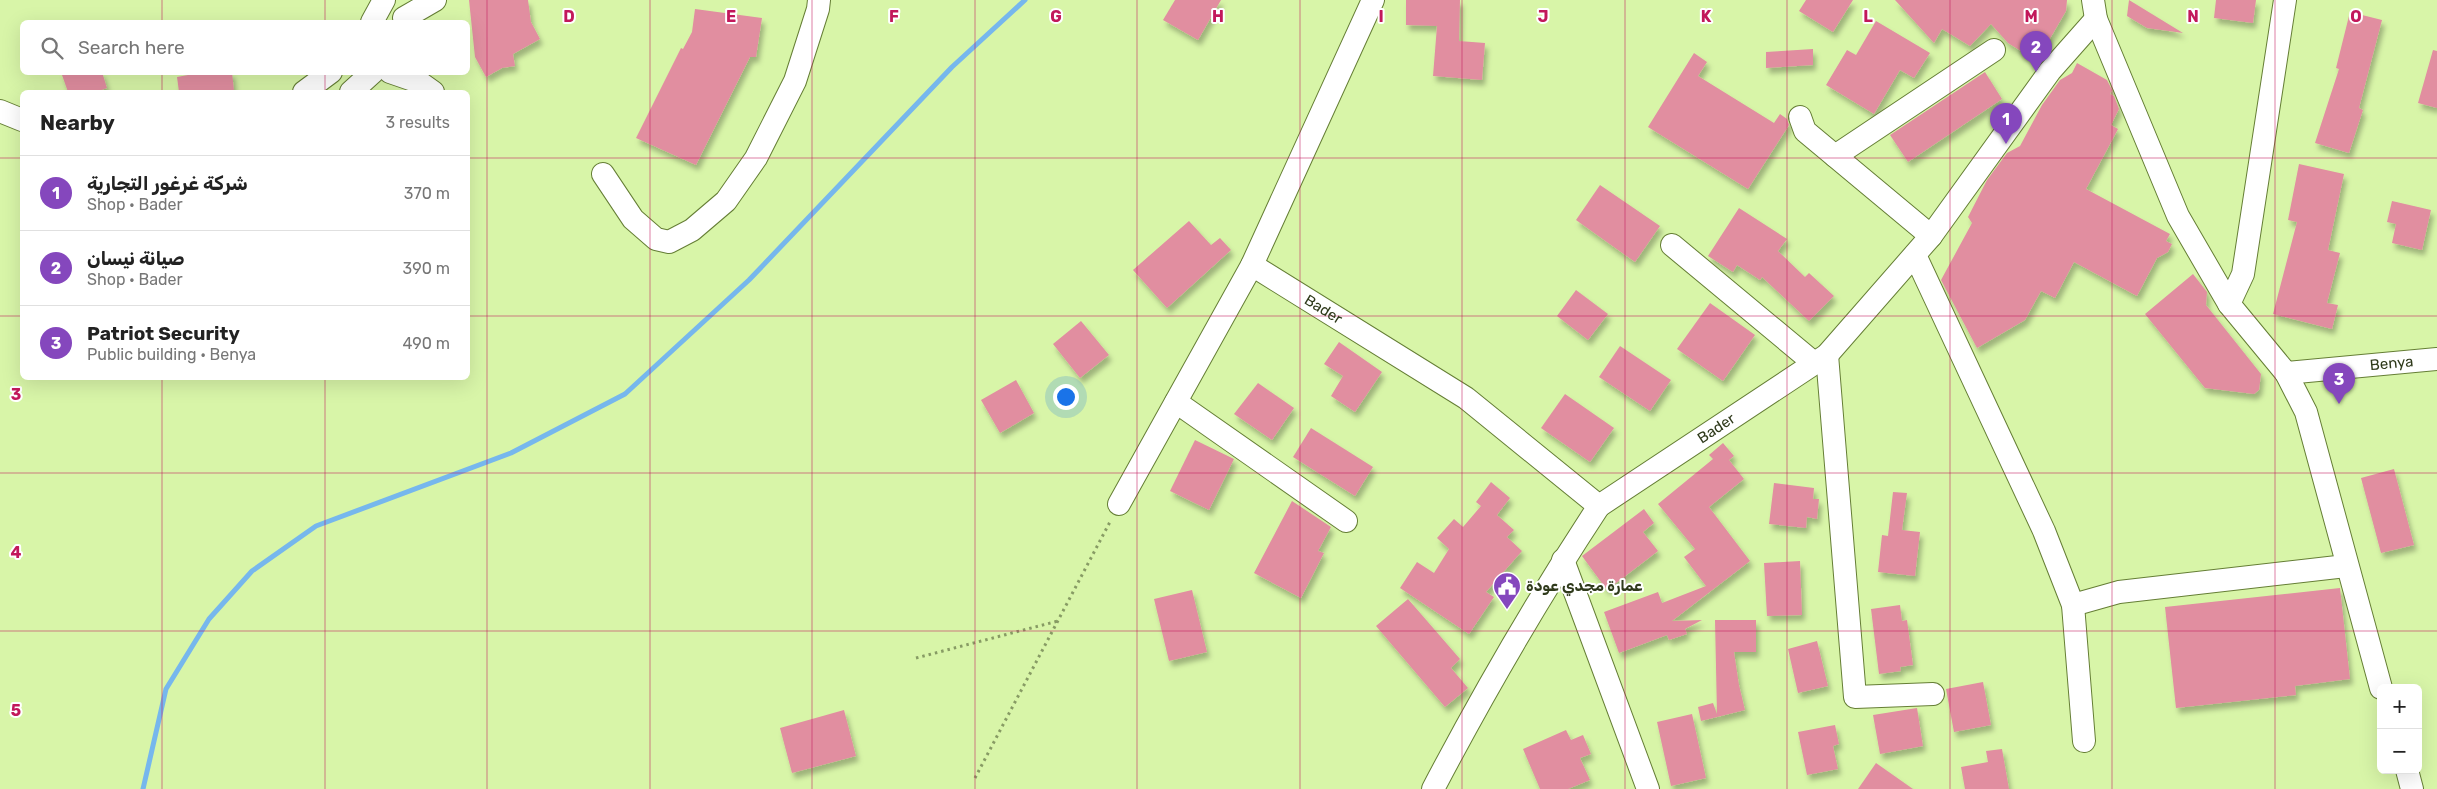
<!DOCTYPE html>
<html lang="en">
<head>
<meta charset="utf-8">
<style>
  :root { --surface:#fff; --page:#f6f6f6; --text:#222; --muted:#767676; --line:#e0e0e0; --accent:#8547bd }
  body { margin:0; font-family:Rubik,Vazirmatn,sans-serif; background:var(--page); color:var(--text) }
  .controls { position:absolute; right:15px; bottom:15px; display:grid; overflow:hidden; border-radius:8px; box-shadow:0 5px 20px #0002 }
  .controls button { width:45px; height:45px; display:grid; place-items:center; padding:0; border:0; border-bottom:1px solid var(--line); background:var(--surface); color:var(--text); font:25px sans-serif }
  .you { position:absolute; left:1065px; top:396px; width:18px; height:18px; margin:-12px; border:4px solid #fff; border-radius:50%; background:#1a73e8; box-shadow:0 0 0 8px #1a73e833 }
  .badge { display:grid; place-items:center; width:32px; height:32px; border-radius:50%; background:var(--accent); color:#fff; font-size:16px; font-weight:700 }
  .pin { position:absolute; translate:-50% -41px; filter:drop-shadow(0 1px 2px #0008) }
  .pin::after { content:''; position:absolute; top:26px; width:18px; height:15px; background:inherit; clip-path:polygon(0 0,100% 0,50% 100%) }
  .list { margin:0; padding:0; list-style:none }
  h2 { display:flex; justify-content:space-between; align-items:center; height:65px; margin:0; padding:0 20px; font-size:21px }
  h2 small { font-size:16px; font-weight:400; color:var(--muted) }
  .list li { display:grid; grid-template-columns:32px 1fr auto; gap:15px; align-items:center; box-sizing:border-box; height:75px; padding:0 20px; border-top:1px solid var(--line) }
  .list b { display:block; font-size:19px; white-space:nowrap }
  .list p { margin:0; font-size:16px; white-space:nowrap; color:var(--muted) }
  .list em { font-size:16px; font-style:normal; color:var(--muted) }
  .icon { flex:none; width:28px; height:28px; fill:none; stroke:currentColor; stroke-width:2; stroke-linecap:round; stroke-linejoin:round }
  .map { position:relative; flex:none; width:2437px; height:789px; overflow:hidden }
  .search { position:absolute; background:var(--surface); box-shadow:0 5px 20px #0002; left:20px; top:20px; width:450px; height:55px; display:flex; align-items:center; gap:12px; box-sizing:border-box; padding:0 18px; border-radius:8px; color:var(--muted); font-size:19px }
  .panel { position:absolute; background:var(--surface); box-shadow:0 5px 20px #0002; left:20px; top:90px; width:450px; height:290px; border-radius:8px }
  .map>svg:first-child { display:block }
</style>
</head>
<body>
<div class="map">
<svg width="2437" height="789" viewBox="0 0 2437 789">
  <defs>
    <filter id="shadow"><feDropShadow dx="3" dy="5.5" stdDeviation="2.5" flood-color="#0004"/></filter>
  </defs>
  <rect width="100%" height="100%" fill="#d8f5a8"/>
  <g fill="none" stroke-linecap="round" stroke-linejoin="round">
    <path stroke="#76b7ed" stroke-width="5" d="M 143,789 L 166,689 L 209,619 L 252,571 L 316,526 L 511,453 L 625,394 L 749,280 L 952,67 L 1025,0"/>
  </g>
  <g fill="#e18ea0" filter="url(#shadow)">
    <path d="M 469,0 L 528,0 L 531,22 L 540,39 L 513,54 L 515,66 L 502,68 L 486,77 L 475,57 Z"/>
    <path d="M 1175,0 L 1221,0 L 1198,40 L 1163,20 Z"/>
    <path d="M 1406,0 L 1460,0 L 1459,41 L 1485,43 L 1482,80 L 1433,76 L 1437,26 L 1406,25 Z"/>
    <path d="M 1806,0 L 1853,0 L 1833,32 L 1799,11 Z"/>
    <path d="M 1895,0 L 2067,0 L 2066,11 L 2037,61 L 2008,43 L 1991,24 L 1970,46 L 1942,29 L 1934,43 Z"/>
    <path d="M 2129,0 L 2183,33 L 2147,28 L 2127,16 Z"/>
    <path d="M 2216,0 L 2256,0 L 2253,23 L 2214,18 Z"/>
    <path d="M 695,9 L 762,18 L 756,57 L 750,57 L 696,165 L 636,138 L 681,48 L 683,49 L 692,32 Z"/>
    <path d="M 2350,12 L 2382,20 L 2359,108 L 2363,110 L 2349,153 L 2315,143 L 2339,69 L 2336,68 Z"/>
    <path d="M 1876,21 L 1930,53 L 1914,78 L 1900,70 L 1874,114 L 1826,85 L 1847,50 L 1856,55 Z"/>
    <path d="M 1813,49 L 1813,65 L 1766,68 L 1766,52 Z"/>
    <path d="M 2433,50 L 2437,51 L 2437,108 L 2418,103 Z"/>
    <path d="M 1694,53 L 1707,62 L 1698,76 L 1774,123 L 1780,114 L 1787,119 L 1789,125 L 1748,189 L 1648,127 Z"/>
    <path d="M 2077,63 L 2107,80 L 2112,90 L 2110,94 L 2114,96 L 2119,109 L 2111,125 L 2118,129 L 2086,189 L 2170,234 L 2166,241 L 2172,244 L 2168,252 L 2157,258 L 2137,296 L 2074,262 L 2055,298 L 2041,291 L 2025,320 L 1977,348 L 1941,280 L 1972,223 L 1968,217 L 1987,180 L 2007,153 L 2020,146 L 2042,105 L 2060,80 L 2072,73 Z"/>
    <path d="M 61,72 L 102,72 L 107,88 L 96,92 L 68,92 Z"/>
    <path d="M 188,72 L 232,72 L 234,91 L 179,92 L 177,77 L 188,75 Z"/>
    <path d="M 1985,72 L 2002,99 L 1908,162 L 1890,135 Z"/>
    <path d="M 2299,164 L 2344,174 L 2328,250 L 2340,253 L 2327,303 L 2338,305 L 2332,329 L 2273,314 L 2297,222 L 2288,220 Z"/>
    <path d="M 1600,185 L 1660,226 L 1635,262 L 1576,220 Z"/>
    <path d="M 2392,201 L 2431,210 L 2422,250 L 2392,243 L 2396,224 L 2387,222 Z"/>
    <path d="M 1739,208 L 1787,239 L 1778,251 L 1805,277 L 1809,273 L 1834,296 L 1809,321 L 1762,277 L 1760,280 L 1737,265 L 1733,272 L 1708,256 Z"/>
    <path d="M 1189,221 L 1211,245 L 1220,238 L 1231,250 L 1167,308 L 1133,270 Z"/>
    <path d="M 2193,274 L 2207,292 L 2206,305 L 2261,374 L 2259,390 L 2254,394 L 2205,388 L 2145,314 Z"/>
    <path d="M 1576,290 L 1608,314 L 1588,340 L 1557,316 Z"/>
    <path d="M 1710,303 L 1755,335 L 1723,381 L 1677,349 Z"/>
    <path d="M 1081,321 L 1109,355 L 1080,378 L 1053,344 Z"/>
    <path d="M 1339,342 L 1382,372 L 1355,412 L 1331,396 L 1343,376 L 1324,364 Z"/>
    <path d="M 1620,346 L 1671,380 L 1650,411 L 1599,377 Z"/>
    <path d="M 1016,380 L 1034,413 L 1000,433 L 981,400 Z"/>
    <path d="M 1258,383 L 1294,408 L 1272,440 L 1234,414 Z"/>
    <path d="M 1565,394 L 1614,428 L 1590,462 L 1541,428 Z"/>
    <path d="M 1311,428 L 1373,467 L 1355,496 L 1293,457 Z"/>
    <path d="M 1195,440 L 1234,459 L 1209,510 L 1170,491 Z"/>
    <path d="M 1723,443 L 1734,456 L 1729,460 L 1744,479 L 1709,507 L 1750,561 L 1672,621 L 1702,620 L 1685,629 L 1687,634 L 1669,640 L 1667,635 L 1619,653 L 1604,612 L 1658,592 L 1662,603 L 1706,586 L 1684,557 L 1695,549 L 1658,504 L 1713,459 L 1709,455 Z"/>
    <path d="M 2394,469 L 2414,545 L 2381,553 L 2361,478 Z"/>
    <path d="M 1491,482 L 1510,498 L 1497,515 L 1514,530 L 1507,537 L 1522,551 L 1486,592 L 1494,597 L 1469,634 L 1400,588 L 1417,562 L 1434,573 L 1449,549 L 1437,538 L 1454,519 L 1463,527 L 1481,506 L 1476,502 Z"/>
    <path d="M 1774,483 L 1814,488 L 1813,499 L 1819,499 L 1817,519 L 1807,517 L 1806,528 L 1769,524 Z"/>
    <path d="M 1893,492 L 1907,493 L 1902,530 L 1920,532 L 1915,576 L 1878,572 L 1882,535 L 1888,536 Z"/>
    <path d="M 1292,501 L 1331,527 L 1318,551 L 1324,553 L 1301,598 L 1254,573 Z"/>
    <path d="M 1644,509 L 1654,523 L 1643,532 L 1658,551 L 1607,590 L 1582,556 Z"/>
    <path d="M 1800,561 L 1802,615 L 1767,616 L 1764,563 Z"/>
    <path d="M 2340,588 L 2350,679 L 2295,686 L 2296,695 L 2176,708 L 2165,607 Z"/>
    <path d="M 1192,590 L 1207,652 L 1169,661 L 1154,599 Z"/>
    <path d="M 1408,599 L 1460,659 L 1451,668 L 1468,688 L 1445,707 L 1376,626 Z"/>
    <path d="M 1900,605 L 1902,621 L 1907,620 L 1913,665 L 1900,667 L 1901,671 L 1879,674 L 1871,609 Z"/>
    <path d="M 1715,620 L 1756,620 L 1756,652 L 1734,652 L 1739,685 L 1745,710 L 1701,721 L 1698,707 L 1713,703 L 1717,714 Z"/>
    <path d="M 1817,641 L 1828,686 L 1798,693 L 1788,649 Z"/>
    <path d="M 1983,682 L 1991,725 L 1954,732 L 1946,689 Z"/>
    <path d="M 1917,708 L 1923,746 L 1880,754 L 1873,715 Z"/>
    <path d="M 844,710 L 856,756 L 792,773 L 780,728 Z"/>
    <path d="M 1692,714 L 1706,778 L 1671,786 L 1657,722 Z"/>
    <path d="M 1835,725 L 1839,744 L 1833,746 L 1838,769 L 1807,775 L 1798,732 Z"/>
    <path d="M 1566,730 L 1571,740 L 1583,735 L 1591,754 L 1580,758 L 1590,780 L 1568,789 L 1540,789 L 1523,749 Z"/>
    <path d="M 2002,749 L 2009,789 L 1965,789 L 1961,767 L 1988,762 L 1986,751 Z"/>
    <path d="M 1876,763 L 1913,789 L 1858,789 Z"/>
  </g>
  <g fill="none" stroke-linecap="round" stroke-linejoin="round">
    <g stroke="#657e35" stroke-width="24">
      <g id="minor">
        <path d="M 2093,0 L 2096,19 L 2178,216 L 2229,304 L 2286,373 L 2306,412 L 2381,688"/>
        <path d="M 404,18 L 435,0"/>
        <path d="M 372,22 L 384,0"/>
        <path d="M 390,72 L 419,82 L 433,92"/>
        <path d="M 304,92 L 331,72"/>
        <path d="M 351,92 L 373,72"/>
        <path d="M 0,111 L 22,120"/>
        <path d="M 1800,117 L 1805,131 L 1931,236"/>
        <path d="M 1835,156 L 1994,50"/>
        <path d="M 603,174 L 633,219 L 656,239 L 669,242 L 692,230 L 726,201 L 756,158 L 795,81 L 818,9 L 819,0"/>
        <path d="M 1672,245 L 1814,363"/>
        <path d="M 1915,255 L 2044,531 L 2073,605 L 2084,741"/>
        <path id="s1" d="M 1252,265 L 1466,398 L 1599,506 L 1827,355 L 1931,236 L 2050,71 L 2096,19"/>
        <path d="M 2229,304 L 2243,274 L 2285,0"/>
        <path d="M 1827,355 L 1855,697 L 1933,694"/>
        <path id="s2" d="M 2286,373 L 2437,359"/>
        <path d="M 1176,402 L 1346,521"/>
        <path d="M 1119,504 L 1252,265 L 1373,0"/>
        <path d="M 1563,560 L 1648,789"/>
        <path d="M 2073,605 L 2119,592 L 2346,566"/>
        <path d="M 2407,770 L 2412,789"/>
        <path d="M 1433,789 C 1484,692 1539,597 1599,506"/>
      </g>
    </g>
    <g stroke="#879b64" stroke-width="3" stroke-dasharray="2.5 4" stroke-linecap="butt">
      <path d="M 916,658 L 1058,621"/>
      <path d="M 975,778 L 1111,520"/>
    </g>
    <use href="#minor" stroke="#fff" stroke-width="22"/>
  </g>
  <path fill="none" stroke="#c2185b" stroke-width="1" stroke-opacity="0.55" d="M 162,0 L 162,22M 325,0 L 325,22M 487,0 L 487,789M 650,0 L 650,789M 812,0 L 812,789M 975,0 L 975,789M 1137,0 L 1137,789M 1300,0 L 1300,789M 1462,0 L 1462,789M 1625,0 L 1625,789M 1787,0 L 1787,789M 1950,0 L 1950,789M 2112,0 L 2112,789M 2275,0 L 2275,789M 162,72 L 162,92M 325,72 L 325,92M 0,158 L 22,158M 468,158 L 2437,158M 0,316 L 22,316M 468,316 L 2437,316M 162,378 L 162,789M 325,378 L 325,789M 0,473 L 2437,473M 0,631 L 2437,631"/>
  <defs>
    <g id="civic-pin" transform="scale(1.4375)"><path d="M0 17L-7.5 6A9.5 9.5 0 1 1 7.5 6Z" fill="#8547bd" stroke="#fff"/><path d="M-.6-6.5H3V-4.5H.6V-3L4-1V1h2V6H-6V1h2V-1L-.6-3ZM-1.2 2.5V6h2.4V2.5Z" fill="#fff"/></g>
  </defs>
  <g fill-rule="evenodd">
    <use href="#civic-pin" x="1507" y="586"/>
  </g>
  <g text-anchor="middle" dominant-baseline="central" stroke-width="4" stroke-linejoin="round" paint-order="stroke">
    <g font-size="15" fill="#2f3a1b" stroke="#fff">
      <text stroke="none"><textPath href="#s1" startOffset="84">Bader</textPath></text>
      <text stroke="none"><textPath href="#s2" startOffset="106">Benya</textPath></text>
      <text stroke="none"><textPath href="#s1" startOffset="564">Bader</textPath></text>
    </g>
    <g font-size="15" font-weight="bold" fill="#2f3a1b" stroke="#fff" text-anchor="start">
      <text x="1526" y="586">عمارة مجدي عودة</text>
    </g>
  </g>
  <g font-size="16" text-anchor="middle" font-weight="bold" fill="#c2185b" stroke="#fff" stroke-width="4" stroke-linejoin="round" paint-order="stroke">
    <text x="569" y="22">D</text>
    <text x="731" y="22">E</text>
    <text x="894" y="22">F</text>
    <text x="1056" y="22">G</text>
    <text x="1218" y="22">H</text>
    <text x="1381" y="22">I</text>
    <text x="1543" y="22">J</text>
    <text x="1706" y="22">K</text>
    <text x="1868" y="22">L</text>
    <text x="2031" y="22">M</text>
    <text x="2193" y="22">N</text>
    <text x="2356" y="22">O</text>
    <text x="16" y="400">3</text>
    <text x="16" y="558">4</text>
    <text x="16" y="716">5</text>
  </g>
</svg>
<div class="controls">
<button>+</button>
<button>−</button>
</div>
<div class="you"></div>
<div class="pin badge" style="left:2006px;top:144px">1</div>
<div class="pin badge" style="left:2036px;top:72px">2</div>
<div class="pin badge" style="left:2339px;top:404px">3</div>
<div class="search"><svg class="icon" aria-label="search" viewBox="0 0 24 24"><circle cx="10" cy="10" r="6"/><path d="M15 15l6 6"/></svg>Search here</div>
<section class="panel">
<h2>Nearby<small>3 results</small></h2>
<ul class="list">
<li><span class="badge">1</span><div><b>شركة غرغور التجارية</b><p>Shop · Bader</p></div><em>370 m</em></li>
<li><span class="badge">2</span><div><b>صيانة نيسان</b><p>Shop · Bader</p></div><em>390 m</em></li>
<li><span class="badge">3</span><div><b>Patriot Security</b><p>Public building · Benya</p></div><em>490 m</em></li>
</ul>
</section>
</div>
</body>
</html>
